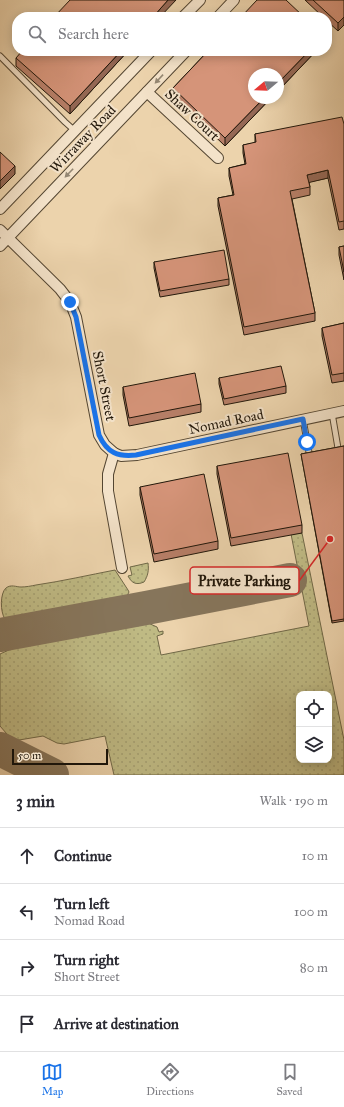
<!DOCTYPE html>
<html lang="en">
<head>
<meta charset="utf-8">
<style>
  :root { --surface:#fff; --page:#f2f2f3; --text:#2b2b33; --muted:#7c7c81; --line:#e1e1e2; --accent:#1a73e8 }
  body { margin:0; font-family:"IM FELL Great Primer",serif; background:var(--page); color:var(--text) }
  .controls { position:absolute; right:12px; bottom:12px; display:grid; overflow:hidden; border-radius:8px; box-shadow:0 2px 10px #0003 }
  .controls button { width:36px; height:36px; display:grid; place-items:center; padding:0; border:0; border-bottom:1px solid var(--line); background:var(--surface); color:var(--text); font:20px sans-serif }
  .compass { position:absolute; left:248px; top:68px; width:36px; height:36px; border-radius:50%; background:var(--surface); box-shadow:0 2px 10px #0003; rotate:251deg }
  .scale { position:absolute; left:12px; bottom:10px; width:96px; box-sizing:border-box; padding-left:4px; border:2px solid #21170a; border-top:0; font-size:11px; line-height:14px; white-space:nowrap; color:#21170a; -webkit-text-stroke:3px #f3e2c9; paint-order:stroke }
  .stop { position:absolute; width:12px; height:12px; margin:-9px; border:3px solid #1a73e8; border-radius:50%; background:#fff }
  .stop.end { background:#1a73e8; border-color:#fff; box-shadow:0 1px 4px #0008 }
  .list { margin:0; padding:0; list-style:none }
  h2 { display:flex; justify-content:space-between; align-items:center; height:52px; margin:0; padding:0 16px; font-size:17px }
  h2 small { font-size:13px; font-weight:400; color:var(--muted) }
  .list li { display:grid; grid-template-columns:26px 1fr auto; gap:12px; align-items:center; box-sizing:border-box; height:56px; padding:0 16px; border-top:1px solid var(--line) }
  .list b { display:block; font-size:15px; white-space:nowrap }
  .list p { margin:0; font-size:13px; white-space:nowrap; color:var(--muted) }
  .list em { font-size:13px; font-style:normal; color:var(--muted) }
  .icon { flex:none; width:22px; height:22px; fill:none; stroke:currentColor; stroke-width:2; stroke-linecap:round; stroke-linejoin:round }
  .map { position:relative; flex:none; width:344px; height:775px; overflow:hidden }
  .search { position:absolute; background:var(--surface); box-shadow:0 2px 10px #0003; left:12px; right:12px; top:12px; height:44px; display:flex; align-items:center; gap:10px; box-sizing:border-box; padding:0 14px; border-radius:16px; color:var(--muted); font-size:15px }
  .sheet { height:276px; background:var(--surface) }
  nav { display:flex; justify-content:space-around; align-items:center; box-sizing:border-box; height:56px; border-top:1px solid var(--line); background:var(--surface); font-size:11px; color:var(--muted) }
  nav a { display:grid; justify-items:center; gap:2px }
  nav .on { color:var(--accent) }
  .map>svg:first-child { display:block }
</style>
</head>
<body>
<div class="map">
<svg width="344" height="775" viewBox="0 0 344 775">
  <defs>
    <pattern id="grass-dots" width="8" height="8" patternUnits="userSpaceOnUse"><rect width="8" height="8" fill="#bfba84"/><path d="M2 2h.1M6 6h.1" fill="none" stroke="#a49f71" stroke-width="1.8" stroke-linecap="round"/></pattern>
  </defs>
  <rect width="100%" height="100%" fill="#ecd3ac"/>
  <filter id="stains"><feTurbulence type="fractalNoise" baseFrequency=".005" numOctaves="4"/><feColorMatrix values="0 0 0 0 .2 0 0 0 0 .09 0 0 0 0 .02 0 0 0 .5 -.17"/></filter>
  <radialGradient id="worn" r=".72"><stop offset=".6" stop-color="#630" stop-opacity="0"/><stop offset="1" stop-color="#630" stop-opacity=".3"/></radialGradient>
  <g fill="url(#grass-dots)" stroke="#706847" fill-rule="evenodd">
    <path d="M 302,533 L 344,740 L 344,775 L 114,775 L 105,736 L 64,744 L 57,743 L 43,736 L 13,741 L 0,726 L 0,654 L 11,649 L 148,623 L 157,627 L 159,632 L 163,631 L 163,634 L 157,636 L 161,655 L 309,626 L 291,534 ZM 299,694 L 329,694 L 329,760 L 299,760 Z"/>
    <path d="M 148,563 C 149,570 148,576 144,582 C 137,585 132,584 128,576 L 132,575 L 130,567 Z"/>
    <path d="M 115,570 L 128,590 L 129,592 L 127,596 L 7,619 L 5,619 C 0,612 0,593 6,588 C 11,584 16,587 21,587 C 26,587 31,586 36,585 C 63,581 89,575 115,570 Z"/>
  </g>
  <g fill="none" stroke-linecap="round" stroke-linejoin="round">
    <g stroke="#86755b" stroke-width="34">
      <path d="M 0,635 L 146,608 L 290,580"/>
      <path d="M 0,749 L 52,775"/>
    </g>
    <g stroke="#544632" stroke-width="7">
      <g id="service">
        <path d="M 0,56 L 65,122 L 75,131"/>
        <path d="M 332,413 L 339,454"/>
        <path d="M 303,419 L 310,458"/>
      </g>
    </g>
    <g stroke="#544632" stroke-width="12">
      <g id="minor">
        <path d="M 183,17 L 200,0"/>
        <path d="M 218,17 L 234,0"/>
        <path d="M 147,92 L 218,158"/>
        <path d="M 0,209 L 151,51"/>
        <path d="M 0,230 L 60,289 L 70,302 L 76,317 L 99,435 L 105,445 L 114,453 L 108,474 L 108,491 L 122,568"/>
        <path d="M 0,246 L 186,51"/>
        <path d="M 114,453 L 121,456 L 137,455 L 344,411"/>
      </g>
    </g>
    <use href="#service" stroke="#f3e2c9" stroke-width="5"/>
    <use href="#minor" stroke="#f3e2c9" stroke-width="10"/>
  </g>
  <g fill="#b77f68" stroke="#21170a">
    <path d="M 305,0 L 344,0 L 344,25 L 338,31 L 327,21 L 327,17 L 323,17 Z"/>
    <path d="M 128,51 L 70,114 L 16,66 L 16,58 Z"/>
    <path d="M 208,51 L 316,51 L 278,91 L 254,98 L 271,98 L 225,146 L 173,96 L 173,88 Z"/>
    <path d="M 344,124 L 344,229 L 339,230 L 328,178 L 309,182 L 310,187 L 310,195 L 292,199 L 315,313 L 315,321 L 244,335 L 218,206 L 218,198 L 233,195 L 229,176 L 229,168 L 245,164 L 243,153 L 243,145 L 255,143 L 255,134 Z"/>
    <path d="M 344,246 L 344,280 L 339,255 L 339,247 Z"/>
    <path d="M 154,262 L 229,279 L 229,285 L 160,297 L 154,268 Z"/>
    <path d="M 344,323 L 344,381 L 332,383 L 322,336 L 322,328 Z"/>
    <path d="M 219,378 L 286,386 L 286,393 L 224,405 L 219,384 Z"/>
    <path d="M 123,387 L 201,404 L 201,412 L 129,426 L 123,395 Z"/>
    <path d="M 344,446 L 344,621 L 332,623 L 301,454 Z"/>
    <path d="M 217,466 L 302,525 L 302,533 L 231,546 L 217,474 Z"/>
    <path d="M 140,487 L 218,541 L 218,549 L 154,562 L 140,495 Z"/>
  </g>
  <g fill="#956855" stroke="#21170a">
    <path d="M 168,0 L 176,0 L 160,17 L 153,17 Z"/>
    <path d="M 344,17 L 344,25 L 338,31 L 338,23 Z"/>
    <path d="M 121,51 L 128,51 L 70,114 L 70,106 Z"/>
    <path d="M 309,51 L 316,51 L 278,91 L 278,83 Z"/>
    <path d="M 264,98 L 271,98 L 225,146 L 225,138 Z"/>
    <path d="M 15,166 L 15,174 L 0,189 L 0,181 Z"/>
    <path d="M 328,170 L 328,178 L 307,183 L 307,175 Z"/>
  </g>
  <g fill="#d59479" stroke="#21170a">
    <path d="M 70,0 L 168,0 L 153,17 L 54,17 Z"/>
    <path d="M 257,0 L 286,0 L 304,17 L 241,17 Z"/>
    <path d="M 313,0 L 344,0 L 344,17 L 338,23 Z"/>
    <path d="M 22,51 L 121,51 L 70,106 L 16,58 Z"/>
    <path d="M 208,51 L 309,51 L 278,83 L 278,74 L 254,74 L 254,98 L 264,98 L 225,138 L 173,88 Z"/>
    <path d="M 342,117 L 344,124 L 344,221 L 339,222 L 328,170 L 307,175 L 310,187 L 290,191 L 315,313 L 244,327 L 218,198 L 234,195 L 229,168 L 246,164 L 243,145 L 256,142 L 255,134 Z"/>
    <path d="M 0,152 L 15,166 L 0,181 Z"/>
    <path d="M 344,246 L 344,272 L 339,247 Z"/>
    <path d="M 224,250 L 229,279 L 160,291 L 154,262 Z"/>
    <path d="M 344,323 L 344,373 L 332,375 L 322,328 Z"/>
    <path d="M 281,366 L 286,386 L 224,399 L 219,378 Z"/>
    <path d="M 195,373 L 201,404 L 129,418 L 123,387 Z"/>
    <path d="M 344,446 L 344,619 L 332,621 L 301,454 Z"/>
    <path d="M 288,453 L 302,525 L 231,538 L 217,466 Z"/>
    <path d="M 204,474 L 218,541 L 154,554 L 140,487 Z"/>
  </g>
  <defs><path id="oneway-solid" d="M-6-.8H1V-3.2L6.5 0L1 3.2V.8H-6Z"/></defs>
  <g fill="#948773">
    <use href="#oneway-solid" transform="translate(159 79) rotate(133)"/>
    <use href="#oneway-solid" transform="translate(69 173) rotate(134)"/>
  </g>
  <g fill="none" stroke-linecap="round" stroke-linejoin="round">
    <path stroke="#1a73e8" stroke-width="5" d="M 70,302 L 76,317 L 99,435 C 107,453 118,457 136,455 L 303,419 L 307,442"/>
  </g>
  <g text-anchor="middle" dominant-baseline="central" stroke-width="4" stroke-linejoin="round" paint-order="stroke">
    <g font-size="14" fill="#21170a" stroke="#f3e2c9">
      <text transform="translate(192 115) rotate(43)">Shaw Court</text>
      <text transform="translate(83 139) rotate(-46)">Wirraway Road</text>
      <text transform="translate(104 386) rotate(79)">Short Street</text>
      <text transform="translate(226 422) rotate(-12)">Nomad Road</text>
    </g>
  </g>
  <path fill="none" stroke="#d62828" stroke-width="1.5" d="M330 539L299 581"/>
  <circle fill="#d62828" stroke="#f3e2c9" stroke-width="1.5" cx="330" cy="539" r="4"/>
  <rect fill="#f3e2c9" stroke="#d62828" stroke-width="1.5" x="190" y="567" width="109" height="27" rx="4"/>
  <g font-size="15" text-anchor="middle" font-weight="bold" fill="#21170a">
    <text x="244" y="586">Private Parking</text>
  </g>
  <rect width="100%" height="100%" filter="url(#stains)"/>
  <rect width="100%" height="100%" fill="url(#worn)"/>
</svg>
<div class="controls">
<button><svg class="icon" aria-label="locate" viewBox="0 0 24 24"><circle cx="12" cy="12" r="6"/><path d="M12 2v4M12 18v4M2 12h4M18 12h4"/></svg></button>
<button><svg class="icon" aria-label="layers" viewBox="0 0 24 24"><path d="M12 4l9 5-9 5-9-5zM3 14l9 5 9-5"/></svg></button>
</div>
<svg class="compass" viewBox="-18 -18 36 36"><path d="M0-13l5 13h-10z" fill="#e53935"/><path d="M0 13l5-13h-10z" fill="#7c7c81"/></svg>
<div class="scale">50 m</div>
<div class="stop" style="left:307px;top:442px"></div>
<div class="stop end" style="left:70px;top:302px"></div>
<div class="search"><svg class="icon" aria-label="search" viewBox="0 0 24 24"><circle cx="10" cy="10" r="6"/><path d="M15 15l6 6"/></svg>Search here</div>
</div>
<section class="sheet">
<h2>3 min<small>Walk · 190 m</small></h2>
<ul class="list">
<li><svg class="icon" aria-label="ahead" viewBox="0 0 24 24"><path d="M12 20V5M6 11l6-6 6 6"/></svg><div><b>Continue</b></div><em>10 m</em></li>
<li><svg class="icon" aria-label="left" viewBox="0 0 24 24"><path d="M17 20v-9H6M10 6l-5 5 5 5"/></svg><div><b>Turn left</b><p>Nomad Road</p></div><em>100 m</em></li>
<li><svg class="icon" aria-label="right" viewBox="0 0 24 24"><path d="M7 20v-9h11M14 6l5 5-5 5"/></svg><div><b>Turn right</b><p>Short Street</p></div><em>80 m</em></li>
<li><svg class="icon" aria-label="arrive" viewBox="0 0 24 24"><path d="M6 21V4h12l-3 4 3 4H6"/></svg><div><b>Arrive at destination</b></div></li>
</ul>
</section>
<nav>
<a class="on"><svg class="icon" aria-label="map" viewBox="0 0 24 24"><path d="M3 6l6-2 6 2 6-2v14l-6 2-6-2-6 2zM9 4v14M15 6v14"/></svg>Map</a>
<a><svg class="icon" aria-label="directions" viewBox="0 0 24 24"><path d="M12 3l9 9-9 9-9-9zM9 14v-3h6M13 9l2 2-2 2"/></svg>Directions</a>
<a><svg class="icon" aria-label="saved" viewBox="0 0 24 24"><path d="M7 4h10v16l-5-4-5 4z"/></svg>Saved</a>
</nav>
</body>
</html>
